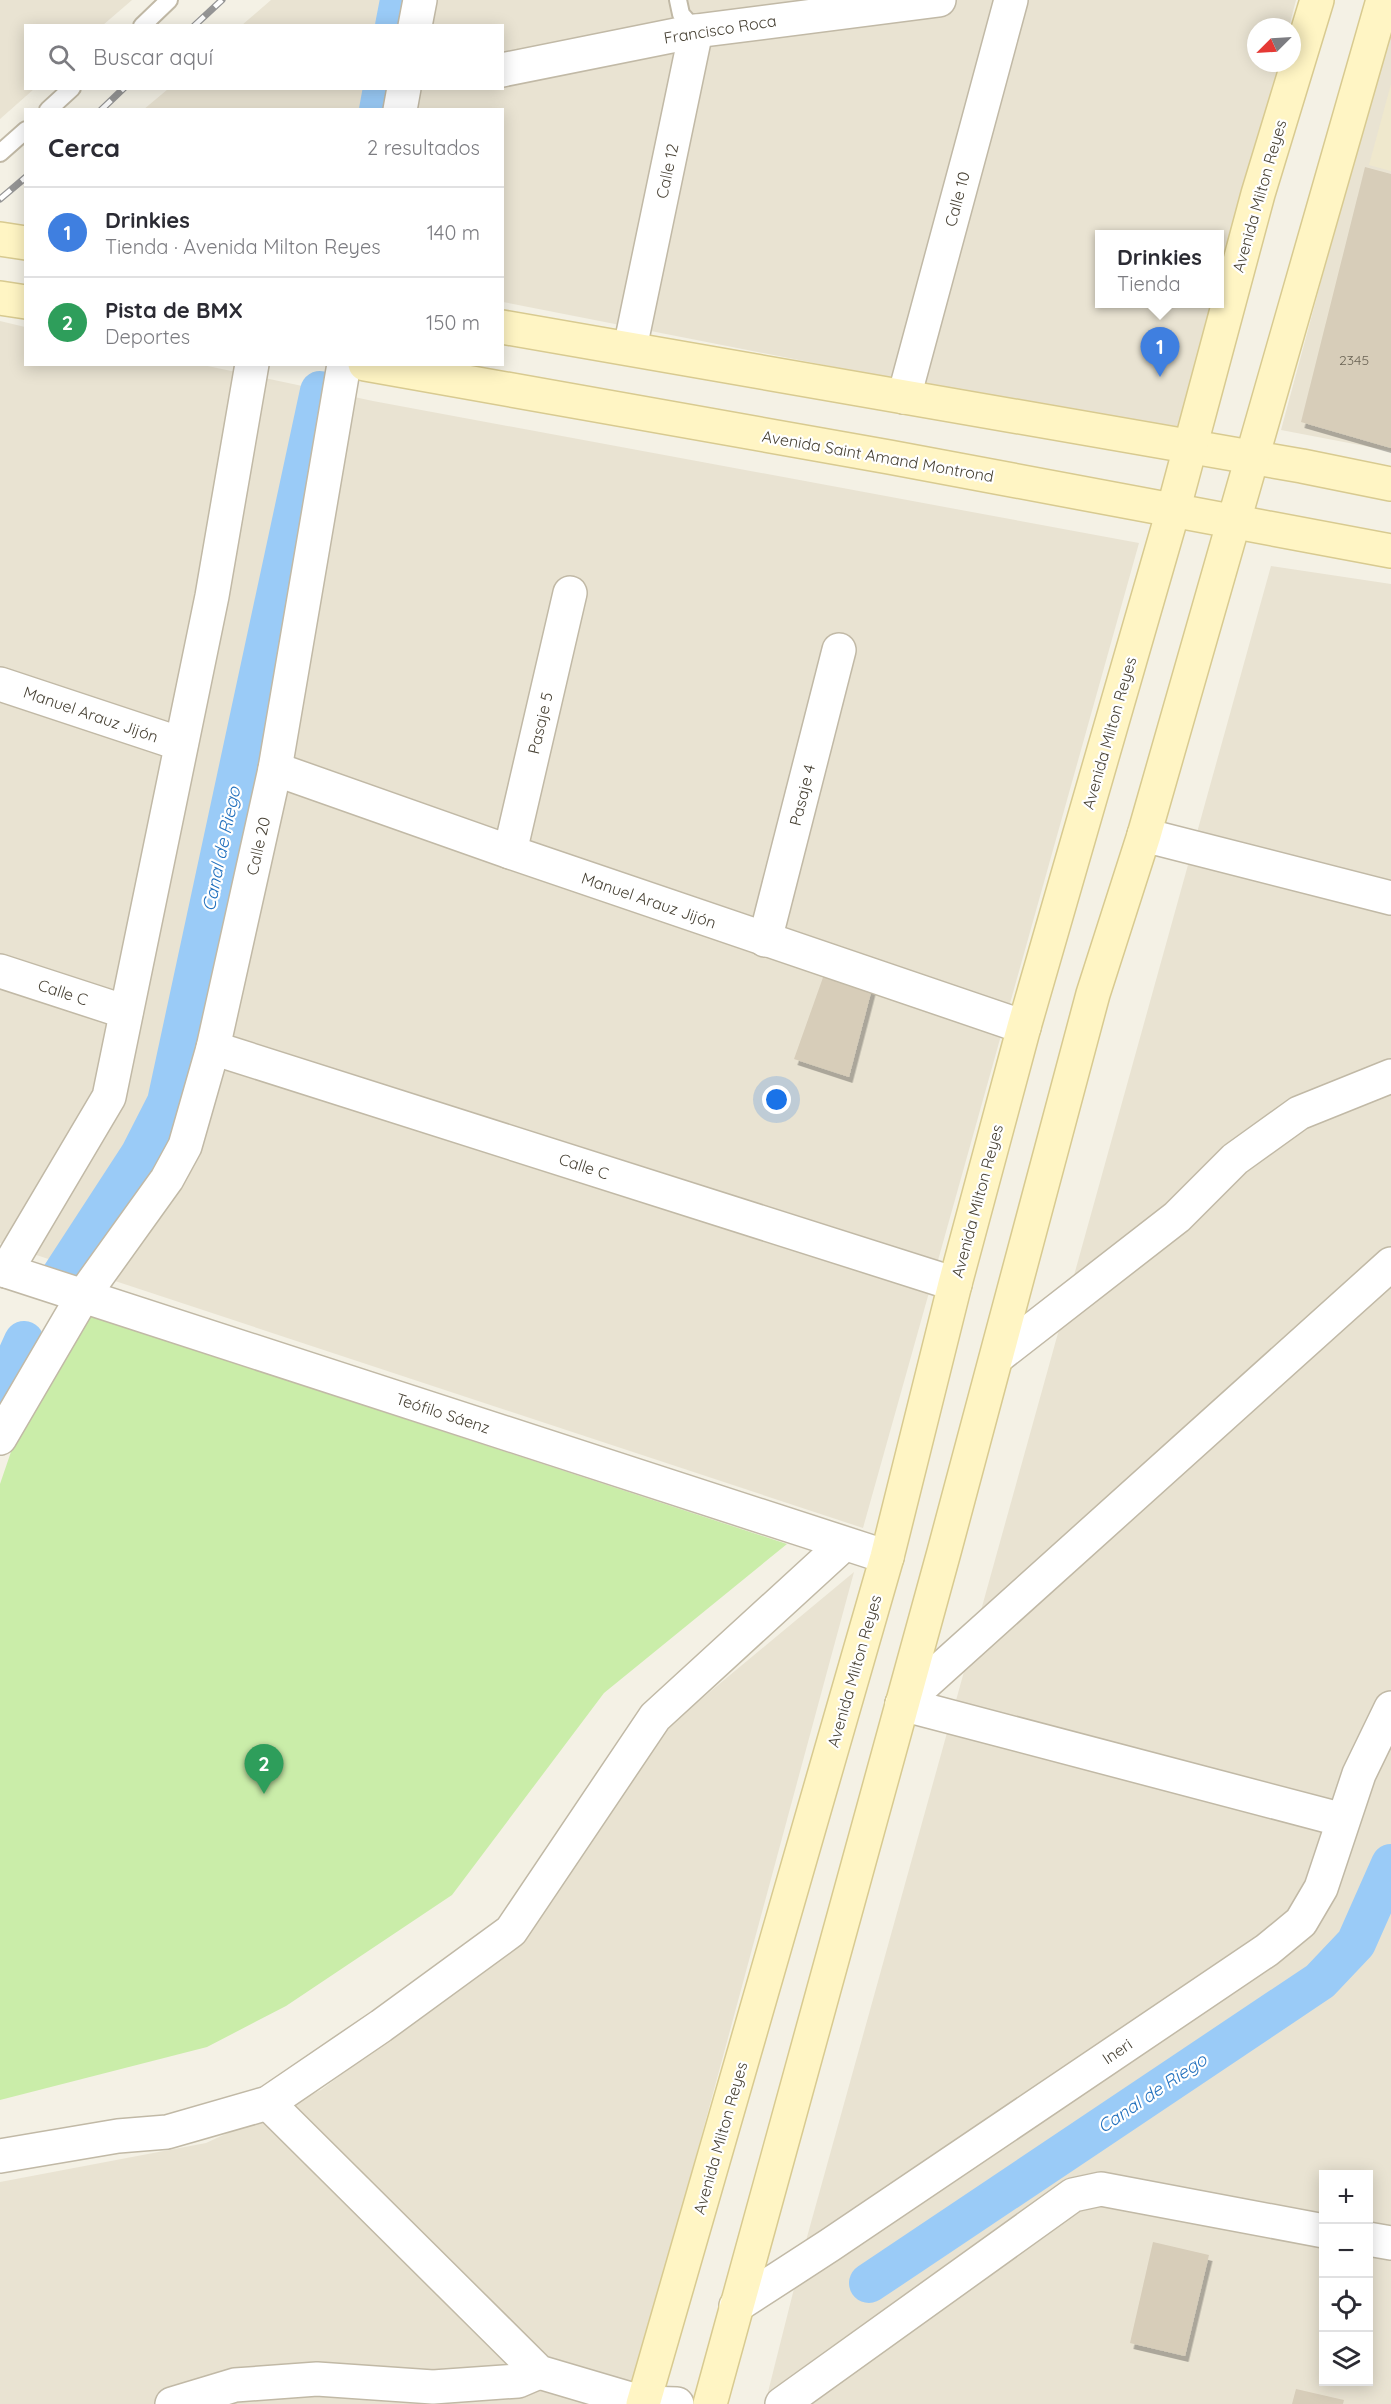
<!DOCTYPE html>
<html lang="es">
<head>
<meta charset="utf-8">
<style>
  :root { --surface:#fff; --page:#f2f2f3; --text:#2b2b33; --muted:#7c7c81; --line:#e1e1e2; --accent:#0f766e }
  body { margin:0; font-family:Quicksand,sans-serif; background:var(--page); color:var(--text) }
  .controls { position:absolute; right:18px; bottom:18px; display:grid; overflow:hidden; border-radius:0px; box-shadow:0 3px 15px #0003 }
  .controls button { width:54px; height:54px; display:grid; place-items:center; padding:0; border:0; border-bottom:2px solid var(--line); background:var(--surface); color:var(--text); font:30px sans-serif }
  .compass { position:absolute; left:1247px; top:18px; width:54px; height:54px; border-radius:50%; background:var(--surface); box-shadow:0 3px 15px #0003; rotate:246deg }
  .you { position:absolute; left:777px; top:1100px; width:21px; height:21px; margin:-15px; border:4px solid #fff; border-radius:50%; background:#1a73e8; box-shadow:0 0 0 9px #1a73e833 }
  .badge { display:grid; place-items:center; width:39px; height:39px; border-radius:50%; background:var(--accent); color:#fff; font-size:20px; font-weight:700 }
  .pin { position:absolute; translate:-50% -50px; filter:drop-shadow(0 2px 3px #0008) }
  .pin::after { content:''; position:absolute; top:32px; width:21px; height:18px; background:inherit; clip-path:polygon(0 0,100% 0,50% 100%) }
  .popup { position:absolute; left:1095px; top:230px; width:129px; height:78px; box-sizing:border-box; display:grid; place-content:center; border-radius:0px; background:var(--surface); filter:drop-shadow(0 2px 4px #0005); font-size:20px; white-space:nowrap; color:var(--muted) }
  .popup b { font-size:22px; color:var(--text) }
  .popup::after { content:''; position:absolute; left:50%; top:100%; margin-left:-12px; border:12px solid transparent; border-top-color:var(--surface) }
  .list { margin:0; padding:0; list-style:none }
  h2 { display:flex; justify-content:space-between; align-items:center; height:78px; margin:0; padding:0 24px; font-size:26px }
  h2 small { font-size:20px; font-weight:400; color:var(--muted) }
  .list li { display:grid; grid-template-columns:39px 1fr auto; gap:18px; align-items:center; box-sizing:border-box; height:90px; padding:0 24px; border-top:2px solid var(--line) }
  .list b { display:block; font-size:22px; white-space:nowrap }
  .list p { margin:0; font-size:20px; white-space:nowrap; color:var(--muted) }
  .list em { font-size:20px; font-style:normal; color:var(--muted) }
  .icon { flex:none; width:33px; height:33px; fill:none; stroke:currentColor; stroke-width:2; stroke-linecap:round; stroke-linejoin:round }
  .map { position:relative; flex:none; width:1391px; height:2404px; overflow:hidden }
  .search { position:absolute; background:var(--surface); box-shadow:0 3px 15px #0003; left:24px; top:24px; width:480px; height:66px; display:flex; align-items:center; gap:15px; box-sizing:border-box; padding:0 21px; border-radius:0px; color:var(--muted); font-size:22px }
  .panel { position:absolute; background:var(--surface); box-shadow:0 3px 15px #0003; left:24px; top:108px; width:480px; height:258px; border-radius:0px }
  .map>svg:first-child { display:block }
</style>
</head>
<body>
<div class="map">
<svg width="1391" height="2404" viewBox="0 0 1391 2404">
  <defs>
    <filter id="shadow"><feDropShadow dx="3.5" dy="6" stdDeviation="0" flood-color="#0004"/></filter>
  </defs>
  <rect width="100%" height="100%" fill="#f4f1e5"/>
  <g fill="#e9e3d2" fill-rule="evenodd">
    <path d="M 0,0 L 132,0 L 103,25 L 26,26 L 26,88 L 34,89 L 0,119 Z"/>
    <path d="M 271,0 L 1296,0 L 1289,27 L 1256,27 L 1256,63 L 1280,63 L 1220,288 L 1220,234 L 1100,234 L 1100,304 L 1216,304 L 1181,435 L 503,302 L 502,110 L 143,110 L 168,89 L 502,88 L 502,26 L 242,25 Z"/>
    <path d="M 1391,22 L 1391,451 L 1281,430 Z"/>
    <path d="M 0,321 L 25,327 L 26,364 L 203,365 L 373,401 L 1139,543 L 863,1528 L 0,1243 Z"/>
    <path d="M 1271,566 L 1391,584 L 1391,2404 L 765,2404 L 807,2237 ZM 1324,2174 L 1368,2174 L 1368,2382 L 1324,2382 Z"/>
    <path d="M 854,1572 L 629,2404 L 0,2404 L 0,2182 L 206,2143 L 321,2090 L 526,1936 L 652,1740 Z"/>
  </g>
  <path fill="#efe8cd" d="M 1391,84 L 1391,171 L 1369,165 Z"/>
  <path fill="#caeda9" d="M 91,1316 L 787,1544 L 604,1693 L 452,1895 L 286,2006 L 207,2047 L 0,2100 L 0,1484 L 13,1446 Z"/>
  <g fill="none" stroke-linecap="round" stroke-linejoin="round">
    <g stroke="#9acbf7" stroke-width="40">
      <path d="M 395,26 L 400,0"/>
      <path d="M 379,110 L 383,88"/>
      <path d="M 58,1281 L 140,1155 L 167,1102 L 320,391"/>
      <path d="M 0,1394 L 24,1341"/>
      <path d="M 869,2283 L 1320,1981 L 1356,1943 L 1391,1864"/>
    </g>
  </g>
  <g fill="#d7cdb9" filter="url(#shadow)">
    <path d="M 1365,167 L 1391,174 L 1391,448 L 1301,422 Z"/>
    <path d="M 826,969 L 873,985 L 849,1077 L 794,1059 Z"/>
    <path d="M 1153,2242 L 1209,2255 L 1185,2356 L 1130,2343 Z"/>
    <path d="M 1296,2389 L 1344,2400 L 1343,2404 L 1292,2404 Z"/>
  </g>
  <g fill="none" stroke-linecap="round" stroke-linejoin="round">
    <g stroke="#c1b9a6" stroke-width="20">
      <g id="lane">
        <path d="M 678,0 L 681,14 L 696,31"/>
        <path d="M 142,26 L 169,0"/>
        <path d="M 48,110 L 72,88"/>
        <path d="M 0,153 L 26,130"/>
      </g>
    </g>
    <g stroke="#c1b9a6" stroke-width="36">
      <g id="street">
        <path d="M 415,26 L 420,0"/>
        <path d="M 502,70 L 696,31 L 939,0"/>
        <path d="M 400,110 L 404,88"/>
        <path d="M 630,348 L 696,31"/>
        <path d="M 904,397 L 1011,0"/>
        <path d="M 0,684 L 181,744"/>
        <path d="M 275,769 L 510,852 L 1024,1027"/>
        <path d="M 1144,835 L 1391,898"/>
        <path d="M 510,852 L 570,593"/>
        <path d="M 765,940 L 839,650"/>
        <path d="M 0,971 L 126,1012"/>
        <path d="M 213,1048 L 955,1284"/>
        <path d="M 0,1269 L 887,1557"/>
        <path d="M 6,1271 L 109,1097 L 212,596 L 252,364"/>
        <path d="M 997,1357 L 1177,1217 L 1235,1159 L 1299,1113 L 1391,1076"/>
        <path d="M 0,1438 L 83,1296 L 167,1179 L 185,1146 L 213,1048 L 275,769 L 344,364"/>
        <path d="M 902,1704 L 1391,1264"/>
        <path d="M 902,1704 L 1343,1820"/>
        <path d="M 268,2103 L 539,2372 L 644,2403 L 677,2404"/>
        <path d="M 0,2156 L 118,2136 L 167,2132 L 268,2103 L 381,2026 L 511,1931 L 655,1717 L 844,1544"/>
        <path d="M 1368,2239 L 1391,2243"/>
        <path d="M 736,2306 L 830,2245 L 1267,1950 L 1301,1922 L 1321,1888 L 1359,1774 L 1391,1708"/>
        <path d="M 172,2404 L 235,2385 L 317,2379 L 433,2387 L 518,2381 L 539,2372"/>
        <path d="M 782,2404 L 1073,2195 L 1101,2189 L 1324,2231"/>
      </g>
    </g>
    <g stroke="#d8ca90" stroke-width="36">
      <g id="secondary">
        <path d="M 0,239 L 26,243"/>
        <path d="M 0,298 L 26,302"/>
        <path d="M 502,327 L 1302,466 L 1391,484"/>
        <path d="M 365,364 L 889,457 L 1391,551"/>
        <path d="M 643,2404 L 887,1557 L 955,1284 L 1024,1027 L 1173,511 L 1258,194 L 1317,0"/>
        <path d="M 710,2404 L 944,1552 L 1093,994 L 1144,835 L 1383,0"/>
      </g>
    </g>
    <use href="#lane" stroke="#fff" stroke-width="16"/>
    <use href="#street" stroke="#fff" stroke-width="33"/>
    <use href="#secondary" stroke="#fff5c4" stroke-width="33"/>
    <g stroke="#959595" stroke-width="7">
      <g id="rail">
        <path d="M 194,26 L 222,0"/>
        <path d="M 101,110 L 124,88"/>
        <path d="M 0,199 L 26,177"/>
      </g>
    </g>
    <use href="#rail" stroke="#fff" stroke-width="4.5" stroke-dasharray="14" stroke-linecap="butt"/>
  </g>
  <g text-anchor="middle" dominant-baseline="central" stroke-width="4.5" stroke-linejoin="round" paint-order="stroke">
    <g font-size="14" fill="#6b6455">
      <text x="1354" y="360">2345</text>
    </g>
    <g font-size="16" fill="#474134" stroke="#fff">
      <text transform="translate(720 29) rotate(-9)">Francisco Roca</text>
      <text transform="translate(667 171) rotate(-78)">Calle 12</text>
      <text transform="translate(1259 196) rotate(-74)">Avenida Milton Reyes</text>
      <text transform="translate(957 199) rotate(-75)">Calle 10</text>
      <text transform="translate(878 456) rotate(10)">Avenida Saint Amand Montrond</text>
      <text transform="translate(91 714) rotate(19)">Manuel Arauz Jijón</text>
      <text transform="translate(540 723) rotate(-77)">Pasaje 5</text>
      <text transform="translate(1109 733) rotate(-74)">Avenida Milton Reyes</text>
      <text transform="translate(802 795) rotate(-76)">Pasaje 4</text>
      <text transform="translate(258 846) rotate(-77)">Calle 20</text>
      <text transform="translate(649 900) rotate(19)">Manuel Arauz Jijón</text>
      <text transform="translate(63 992) rotate(18)">Calle C</text>
      <text transform="translate(584 1166) rotate(18)">Calle C</text>
      <text transform="translate(977 1201) rotate(-75)">Avenida Milton Reyes</text>
      <text transform="translate(443 1413) rotate(18)">Teófilo Sáenz</text>
      <text transform="translate(854 1671) rotate(-74)">Avenida Milton Reyes</text>
      <text transform="translate(1117 2051) rotate(-34)">Ineri</text>
      <text transform="translate(720 2138) rotate(-74)">Avenida Milton Reyes</text>
    </g>
    <g font-size="18" font-style="italic" fill="#2271be" stroke="#fff">
      <text transform="translate(221 849) rotate(-78)">Canal de Riego</text>
      <text transform="translate(1152 2093) rotate(-34)">Canal de Riego</text>
    </g>
  </g>
</svg>
<div class="controls">
<button>+</button>
<button>−</button>
<button><svg class="icon" aria-label="locate" viewBox="0 0 24 24"><circle cx="12" cy="12" r="6"/><path d="M12 2v4M12 18v4M2 12h4M18 12h4"/></svg></button>
<button><svg class="icon" aria-label="layers" viewBox="0 0 24 24"><path d="M12 4l9 5-9 5-9-5zM3 14l9 5 9-5"/></svg></button>
</div>
<svg class="compass" viewBox="-18 -18 36 36"><path d="M0-13l5 13h-10z" fill="#e53935"/><path d="M0 13l5-13h-10z" fill="#7c7c81"/></svg>
<div class="you"></div>
<div class="pin badge" style="left:1160px;top:377px;background:#3f7fe0">1</div>
<div class="popup"><b>Drinkies</b>Tienda</div>
<div class="pin badge" style="left:264px;top:1794px;background:#2e9e5b">2</div>
<div class="search"><svg class="icon" aria-label="search" viewBox="0 0 24 24"><circle cx="10" cy="10" r="6"/><path d="M15 15l6 6"/></svg>Buscar aquí</div>
<section class="panel">
<h2>Cerca<small>2 resultados</small></h2>
<ul class="list">
<li><span class="badge" style="background:#3f7fe0">1</span><div><b>Drinkies</b><p>Tienda · Avenida Milton Reyes</p></div><em>140 m</em></li>
<li><span class="badge" style="background:#2e9e5b">2</span><div><b>Pista de BMX</b><p>Deportes</p></div><em>150 m</em></li>
</ul>
</section>
</div>
</body>
</html>
